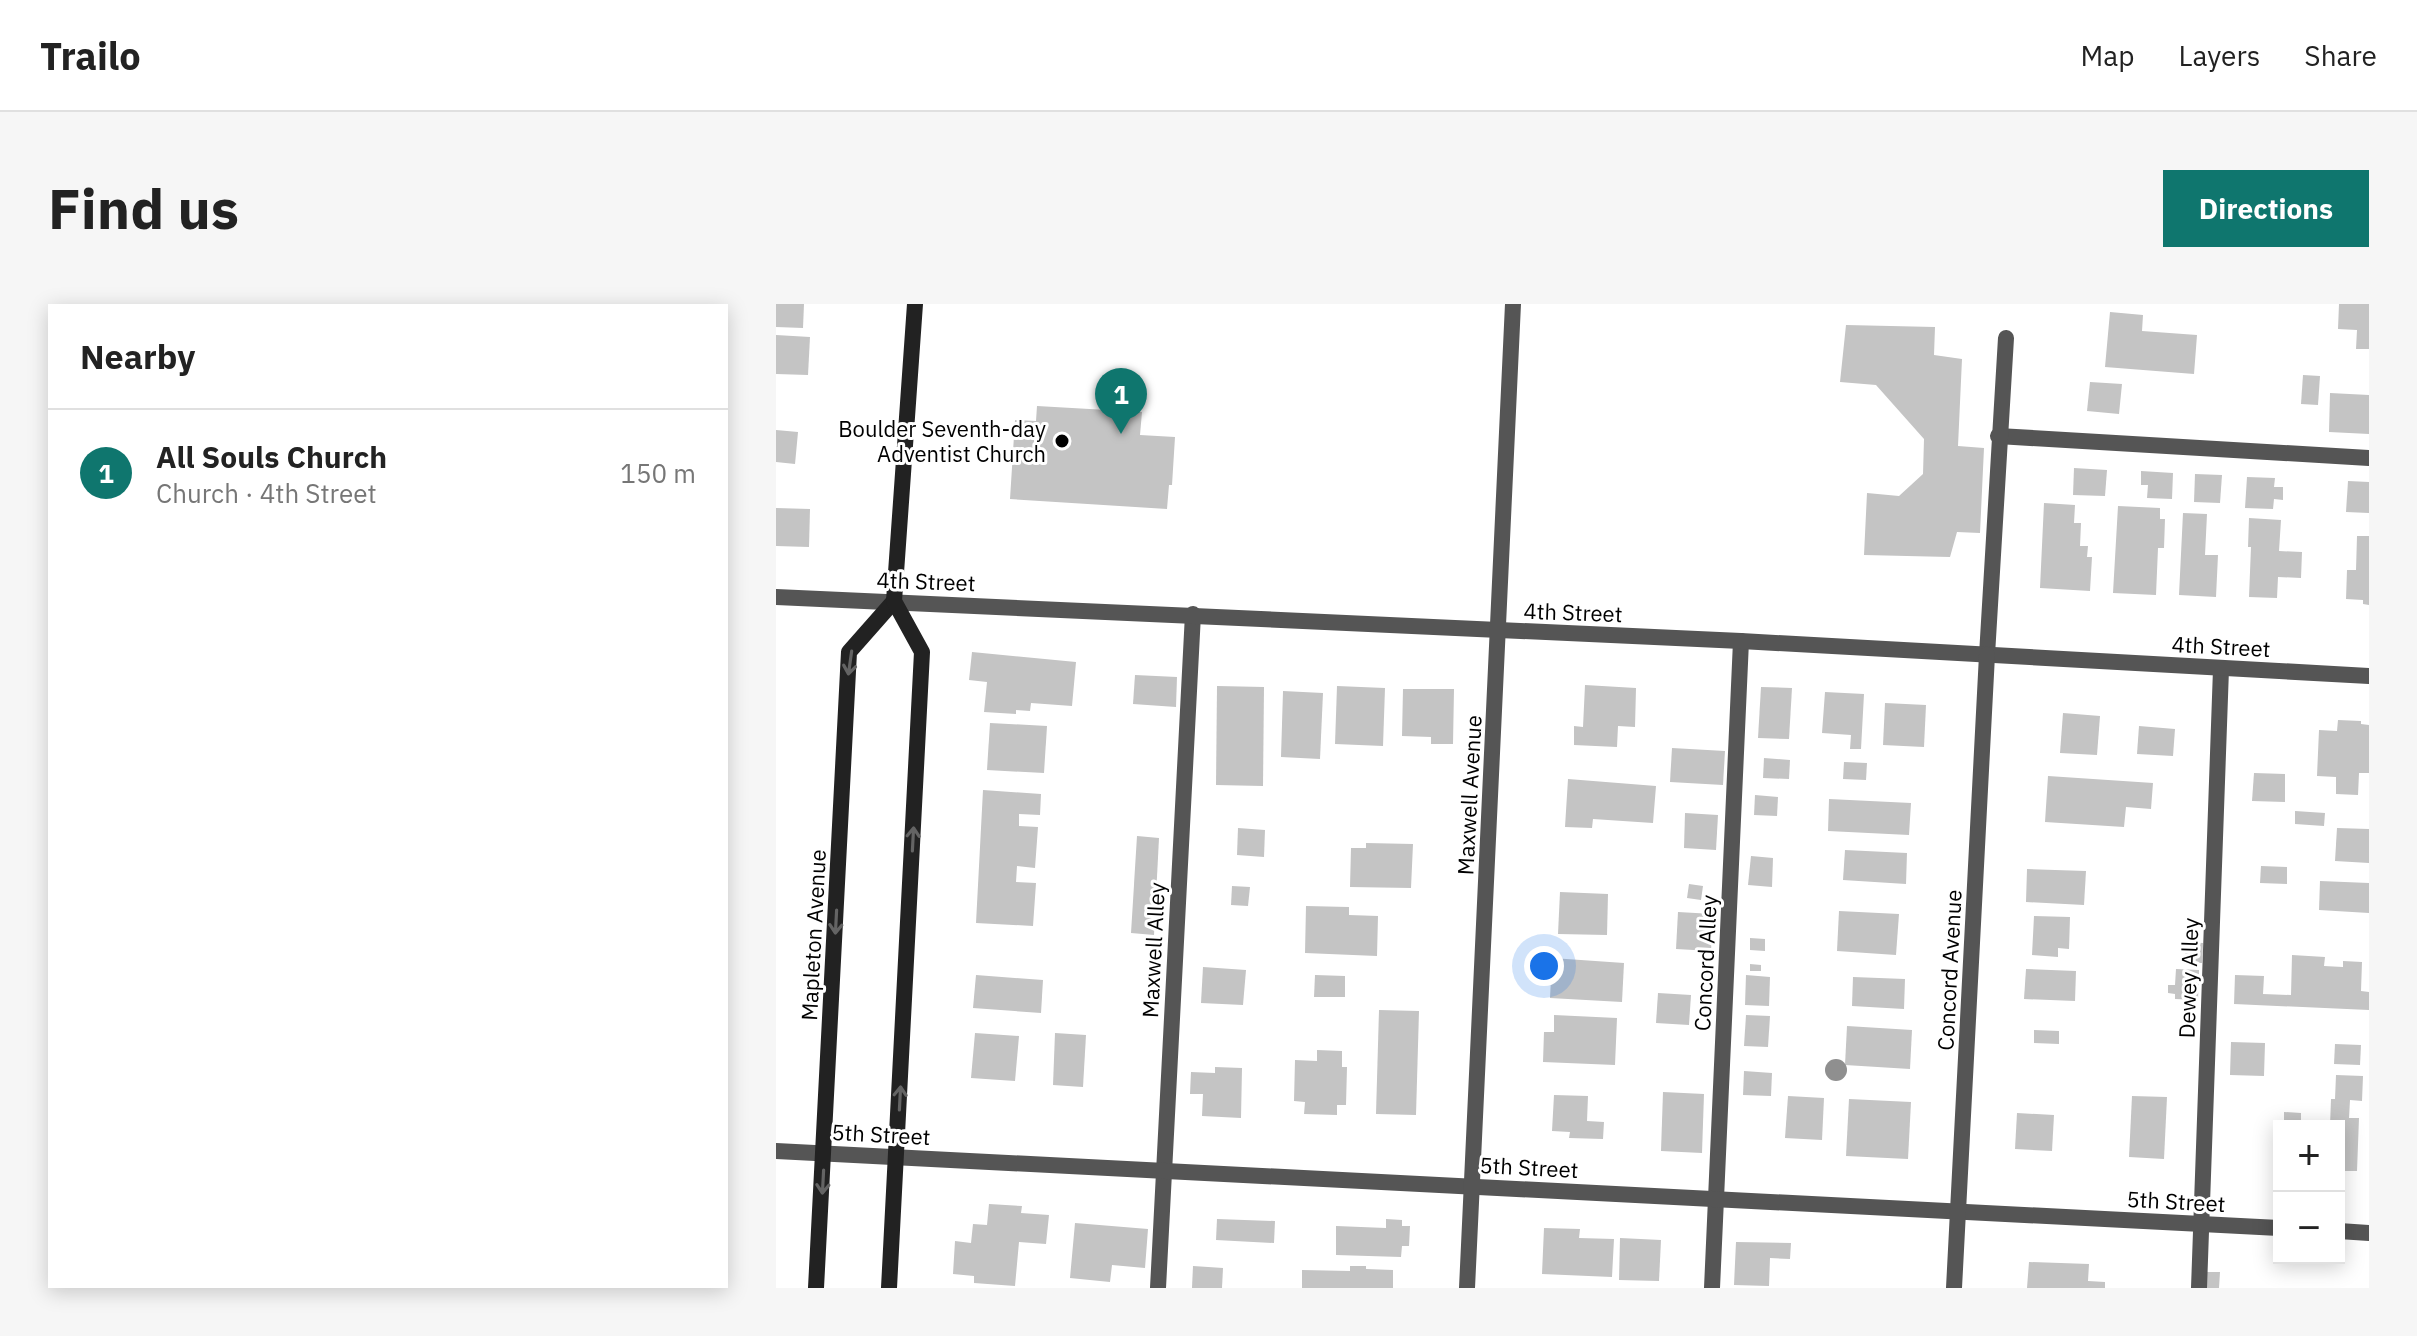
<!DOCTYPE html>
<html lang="en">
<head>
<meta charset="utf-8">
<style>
  :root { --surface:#fff; --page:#f6f6f6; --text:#222; --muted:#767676; --line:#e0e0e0; --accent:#0f766e }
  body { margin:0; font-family:"IBM Plex Sans",sans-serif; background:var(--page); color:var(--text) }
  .controls { position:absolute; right:24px; bottom:24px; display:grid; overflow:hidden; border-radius:0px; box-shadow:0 4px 20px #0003 }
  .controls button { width:72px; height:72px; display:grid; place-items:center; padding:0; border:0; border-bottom:2px solid var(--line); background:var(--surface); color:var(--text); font:40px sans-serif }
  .you { position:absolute; left:768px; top:662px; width:28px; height:28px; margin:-20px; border:6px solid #fff; border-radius:50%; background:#1a73e8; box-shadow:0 0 0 12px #1a73e833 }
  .badge { display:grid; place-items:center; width:52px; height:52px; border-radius:50%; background:var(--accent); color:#fff; font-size:26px; font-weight:700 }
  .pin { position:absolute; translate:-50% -66px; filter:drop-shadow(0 2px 4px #0008) }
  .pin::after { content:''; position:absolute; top:42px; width:28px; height:24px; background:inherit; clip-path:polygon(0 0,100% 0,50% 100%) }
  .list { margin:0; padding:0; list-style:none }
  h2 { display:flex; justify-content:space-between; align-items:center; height:104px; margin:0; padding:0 32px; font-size:34px }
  h2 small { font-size:26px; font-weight:400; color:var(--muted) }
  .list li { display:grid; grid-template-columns:52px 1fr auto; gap:24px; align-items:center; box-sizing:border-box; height:128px; padding:0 32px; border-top:2px solid var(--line) }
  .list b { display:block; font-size:30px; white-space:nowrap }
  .list p { margin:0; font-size:26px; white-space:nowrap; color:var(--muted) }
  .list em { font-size:26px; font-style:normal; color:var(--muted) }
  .map { position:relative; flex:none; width:1593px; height:984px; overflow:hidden; border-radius:0px }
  header { display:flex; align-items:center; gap:48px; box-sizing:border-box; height:112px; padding:0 40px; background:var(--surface); border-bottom:2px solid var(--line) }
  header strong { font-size:38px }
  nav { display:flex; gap:44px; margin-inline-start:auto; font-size:28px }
  .intro { display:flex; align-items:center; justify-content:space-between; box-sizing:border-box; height:192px; padding:0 48px }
  h1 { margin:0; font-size:56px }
  .button { padding:20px 36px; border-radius:0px; background:var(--accent); color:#fff; font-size:28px; font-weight:700 }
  main { display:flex; gap:48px; padding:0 48px }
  aside { flex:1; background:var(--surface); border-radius:0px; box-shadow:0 4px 20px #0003 }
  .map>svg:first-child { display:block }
</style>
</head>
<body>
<header>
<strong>Trailo</strong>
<nav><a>Map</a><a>Layers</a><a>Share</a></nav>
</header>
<div class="intro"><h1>Find us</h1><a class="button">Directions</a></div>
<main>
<aside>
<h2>Nearby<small></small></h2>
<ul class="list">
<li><span class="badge">1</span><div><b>All Souls Church</b><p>Church · 4th Street</p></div><em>150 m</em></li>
</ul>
</aside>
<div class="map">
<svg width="1593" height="984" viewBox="0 0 1593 984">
  <rect width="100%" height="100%" fill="#fff"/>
  <g fill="#c4c4c4">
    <path d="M 0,0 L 28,0 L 27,24 L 0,23 Z"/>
    <path d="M 1563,0 L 1593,0 L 1593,45 L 1580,45 L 1581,26 L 1562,25 Z"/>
    <path d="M 1334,8 L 1367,11 L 1366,27 L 1421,31 L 1418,70 L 1329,63 Z"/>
    <path d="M 1070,21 L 1159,23 L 1158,51 L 1186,55 L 1182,142 L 1208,144 L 1204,229 L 1181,228 L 1174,253 L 1088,251 L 1091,189 L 1123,192 L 1147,170 L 1148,135 L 1100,81 L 1064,78 Z"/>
    <path d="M 0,31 L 34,33 L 32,71 L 0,70 Z"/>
    <path d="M 1527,71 L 1544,72 L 1542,101 L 1525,100 Z"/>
    <path d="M 1314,78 L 1346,80 L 1343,110 L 1311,107 Z"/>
    <path d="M 1554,89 L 1593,91 L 1593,130 L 1553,128 Z"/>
    <path d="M 261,102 L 366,108 L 364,131 L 399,133 L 396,181 L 393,181 L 391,205 L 234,195 L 239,116 L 260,117 Z"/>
    <path d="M 0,126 L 22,128 L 19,160 L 0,158 Z"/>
    <path d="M 1298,164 L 1331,166 L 1329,192 L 1297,191 Z"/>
    <path d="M 1365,167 L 1397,169 L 1396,195 L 1371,194 L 1372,181 L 1365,181 Z"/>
    <path d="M 1419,170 L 1446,171 L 1444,199 L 1418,198 Z"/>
    <path d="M 1471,173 L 1499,174 L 1498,183 L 1507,183 L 1507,196 L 1498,195 L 1497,205 L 1469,204 Z"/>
    <path d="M 1572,177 L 1593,178 L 1593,209 L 1570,208 Z"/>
    <path d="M 1268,199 L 1299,201 L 1298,219 L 1305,219 L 1304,242 L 1312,242 L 1311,253 L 1316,253 L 1314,287 L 1264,284 Z"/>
    <path d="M 1342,202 L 1384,204 L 1384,215 L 1389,215 L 1388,244 L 1382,244 L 1380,291 L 1337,289 Z"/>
    <path d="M 0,204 L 34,205 L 33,243 L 0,242 Z"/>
    <path d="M 1407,209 L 1431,210 L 1429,251 L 1442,251 L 1440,293 L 1403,291 Z"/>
    <path d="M 1473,214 L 1505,216 L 1503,247 L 1526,248 L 1525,274 L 1502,273 L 1501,294 L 1473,293 L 1475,243 L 1472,243 Z"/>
    <path d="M 1581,232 L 1593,232 L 1593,301 L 1587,300 L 1587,296 L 1570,295 L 1571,266 L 1580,266 Z"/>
    <path d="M 196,348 L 300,358 L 296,402 L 255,399 L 254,407 L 240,406 L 240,410 L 208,408 L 211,378 L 193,376 Z"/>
    <path d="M 359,371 L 401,373 L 400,403 L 357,400 Z"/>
    <path d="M 809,381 L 860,384 L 859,423 L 842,422 L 841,443 L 798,441 L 798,422 L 807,423 Z"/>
    <path d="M 441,382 L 488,383 L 487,482 L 440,481 Z"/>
    <path d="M 561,382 L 609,384 L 607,442 L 559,440 Z"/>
    <path d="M 985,383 L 1016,384 L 1013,435 L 982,434 Z"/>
    <path d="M 627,385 L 678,385 L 677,440 L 655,440 L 655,433 L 626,432 Z"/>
    <path d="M 507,387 L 547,389 L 544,455 L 505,453 Z"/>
    <path d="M 1049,388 L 1088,390 L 1085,445 L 1074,445 L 1075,431 L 1046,429 Z"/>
    <path d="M 1109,399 L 1150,401 L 1148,443 L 1107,441 Z"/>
    <path d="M 1287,409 L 1324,412 L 1321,451 L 1284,449 Z"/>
    <path d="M 1562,416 L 1585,417 L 1585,420 L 1593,421 L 1593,469 L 1583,469 L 1582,491 L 1560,490 L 1560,473 L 1541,472 L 1543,426 L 1561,427 Z"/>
    <path d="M 214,419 L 271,422 L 268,469 L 211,466 Z"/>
    <path d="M 1363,422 L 1399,425 L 1397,452 L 1361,450 Z"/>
    <path d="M 896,444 L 949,447 L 947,481 L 894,478 Z"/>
    <path d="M 988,454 L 1014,456 L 1013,475 L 987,474 Z"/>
    <path d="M 1068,458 L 1091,459 L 1090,476 L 1067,475 Z"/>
    <path d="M 1478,469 L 1509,470 L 1509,498 L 1476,497 Z"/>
    <path d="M 1272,472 L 1377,479 L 1375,505 L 1350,503 L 1348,523 L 1269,518 Z"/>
    <path d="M 792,475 L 880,482 L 877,519 L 817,515 L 816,524 L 789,523 Z"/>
    <path d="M 207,486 L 265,490 L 264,511 L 243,510 L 243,522 L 262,523 L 259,564 L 241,562 L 240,578 L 260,579 L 257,622 L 200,619 Z"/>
    <path d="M 979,491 L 1002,493 L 1001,512 L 978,511 Z"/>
    <path d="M 1053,495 L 1135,499 L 1133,531 L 1052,527 Z"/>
    <path d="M 1519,507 L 1549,509 L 1548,522 L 1519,520 Z"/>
    <path d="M 909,509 L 942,511 L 940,546 L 908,544 Z"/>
    <path d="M 462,524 L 489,526 L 488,553 L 461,551 Z"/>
    <path d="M 1561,524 L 1593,525 L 1593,559 L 1559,557 Z"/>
    <path d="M 361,532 L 383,534 L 378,631 L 355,629 Z"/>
    <path d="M 590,539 L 637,540 L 635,584 L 574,583 L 575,544 L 590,544 Z"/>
    <path d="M 1069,546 L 1131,549 L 1130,580 L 1067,576 Z"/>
    <path d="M 975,552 L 997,554 L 996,583 L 972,581 Z"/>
    <path d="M 1485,562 L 1511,563 L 1511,580 L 1484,579 Z"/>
    <path d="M 1251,565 L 1310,567 L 1308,601 L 1250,598 Z"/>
    <path d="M 1544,577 L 1593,579 L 1593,609 L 1543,606 Z"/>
    <path d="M 913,580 L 927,582 L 925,596 L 911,594 Z"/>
    <path d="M 456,582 L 474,583 L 472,602 L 455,601 Z"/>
    <path d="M 784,588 L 832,590 L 831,631 L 782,630 Z"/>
    <path d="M 530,602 L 573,603 L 573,611 L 602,612 L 601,652 L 529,649 Z"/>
    <path d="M 1063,607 L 1123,610 L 1120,651 L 1061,647 Z"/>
    <path d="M 902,608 L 937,610 L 935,647 L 900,645 Z"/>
    <path d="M 1258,612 L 1294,613 L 1293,645 L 1282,644 L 1282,653 L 1256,651 Z"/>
    <path d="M 974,634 L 989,635 L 989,647 L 974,646 Z"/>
    <path d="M 1410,638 L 1427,639 L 1426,659 L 1409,659 Z"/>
    <path d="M 1516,651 L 1549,653 L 1548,662 L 1567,663 L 1567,657 L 1586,658 L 1585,687 L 1593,688 L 1593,706 L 1458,700 L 1459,671 L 1488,672 L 1487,690 L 1515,691 Z"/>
    <path d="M 776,654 L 848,659 L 846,698 L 774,694 Z"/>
    <path d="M 974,660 L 985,661 L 985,667 L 974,667 Z"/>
    <path d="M 427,663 L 470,666 L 467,701 L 425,699 Z"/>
    <path d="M 1250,665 L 1300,667 L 1299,697 L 1248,695 Z"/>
    <path d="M 1400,665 L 1423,666 L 1422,696 L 1399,695 L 1399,690 L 1392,689 L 1392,681 L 1399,681 Z"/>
    <path d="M 200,671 L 267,676 L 265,709 L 197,704 Z"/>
    <path d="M 539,671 L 569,672 L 569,693 L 538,693 Z"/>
    <path d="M 970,671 L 994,673 L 993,702 L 969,701 Z"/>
    <path d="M 1077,673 L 1129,675 L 1128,705 L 1076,702 Z"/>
    <path d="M 882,689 L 915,691 L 913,721 L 880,719 Z"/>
    <path d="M 603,706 L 643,707 L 640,811 L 600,810 Z"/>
    <path d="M 778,711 L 841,714 L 839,761 L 767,758 L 768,728 L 778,728 Z"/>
    <path d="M 970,711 L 994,712 L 992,743 L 968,742 Z"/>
    <path d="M 1071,722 L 1136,726 L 1134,765 L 1069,761 Z"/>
    <path d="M 1258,726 L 1283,727 L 1283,740 L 1258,739 Z"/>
    <path d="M 199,729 L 243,732 L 239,777 L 195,774 Z"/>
    <path d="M 279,729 L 310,731 L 307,783 L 277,781 Z"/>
    <path d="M 1455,738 L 1489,739 L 1488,772 L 1454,771 Z"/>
    <path d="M 1559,740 L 1585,741 L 1584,761 L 1558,760 Z"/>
    <path d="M 541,746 L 566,747 L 566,763 L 571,763 L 570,801 L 561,801 L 561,811 L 528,810 L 529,798 L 518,797 L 519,756 L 541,757 Z"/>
    <path d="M 439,763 L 466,764 L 465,814 L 426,812 L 427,790 L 414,790 L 415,768 L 439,769 Z"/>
    <path d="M 968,767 L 996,769 L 995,792 L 967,791 Z"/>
    <path d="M 1560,771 L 1587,772 L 1586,797 L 1574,796 L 1573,814 L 1583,814 L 1581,867 L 1563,867 L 1563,822 L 1554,822 L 1555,795 L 1559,795 Z"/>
    <path d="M 887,788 L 928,790 L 926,849 L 885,847 Z"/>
    <path d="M 778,791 L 812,792 L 811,817 L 828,818 L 827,835 L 793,834 L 794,828 L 776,827 Z"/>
    <path d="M 1012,792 L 1048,794 L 1046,836 L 1009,834 Z"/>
    <path d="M 1356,792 L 1391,793 L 1388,855 L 1353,853 Z"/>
    <path d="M 1073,795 L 1135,798 L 1132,855 L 1070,852 Z"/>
    <path d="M 1508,808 L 1525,809 L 1525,822 L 1508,822 Z"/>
    <path d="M 1241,809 L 1278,811 L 1276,847 L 1239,845 Z"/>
    <path d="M 213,900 L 246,902 L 245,909 L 273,911 L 270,940 L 243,938 L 239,982 L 198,979 L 198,972 L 177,970 L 179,937 L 195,939 L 197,920 L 211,921 Z"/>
    <path d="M 441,915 L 499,917 L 498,939 L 440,936 Z"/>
    <path d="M 610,915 L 626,916 L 626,922 L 634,922 L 633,942 L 626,942 L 625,953 L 560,951 L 560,922 L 610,924 Z"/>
    <path d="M 299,919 L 372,925 L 369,964 L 336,961 L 334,978 L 294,974 Z"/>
    <path d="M 768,924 L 804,925 L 803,934 L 838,935 L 836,973 L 766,970 Z"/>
    <path d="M 844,934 L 885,936 L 883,977 L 843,976 Z"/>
    <path d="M 960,938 L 1015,939 L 1014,955 L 994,954 L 993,982 L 958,981 Z"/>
    <path d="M 1253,958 L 1313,960 L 1312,977 L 1329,978 L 1329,984 L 1251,984 Z"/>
    <path d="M 417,962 L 447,964 L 446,984 L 416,984 Z"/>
    <path d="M 574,962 L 590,962 L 590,965 L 617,966 L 617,984 L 526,984 L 526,966 L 574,967 Z"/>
    <path d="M 1429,968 L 1444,968 L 1443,984 L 1429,984 Z"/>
  </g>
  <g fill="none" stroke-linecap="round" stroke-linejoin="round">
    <g stroke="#555" stroke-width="16">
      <path d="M 1222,132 L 1593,154"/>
      <path d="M 1211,351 L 1230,34"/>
      <path d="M 382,984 L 417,310"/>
      <path d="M 936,984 L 965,337"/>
      <path d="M 1423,984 L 1445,365"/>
    </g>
    <g stroke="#555" stroke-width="16">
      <path d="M 0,293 L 965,337 L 1593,372"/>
      <path d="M 0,847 L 1503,924"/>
      <path d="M 1563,927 L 1593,929"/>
      <path d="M 691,984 L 737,0"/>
      <path d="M 1178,984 L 1211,351"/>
    </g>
    <g stroke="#222" stroke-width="16">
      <path d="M 40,984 L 73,348 L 118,297"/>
      <path d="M 113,984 L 146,348 L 118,297 L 139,0"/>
    </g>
  </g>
  <circle fill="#8f8f8f" cx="1060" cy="766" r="11"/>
  <defs><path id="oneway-shaft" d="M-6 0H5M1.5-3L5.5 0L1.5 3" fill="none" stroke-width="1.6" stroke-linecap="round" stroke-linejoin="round" transform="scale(2)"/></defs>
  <g stroke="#646464">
    <use href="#oneway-shaft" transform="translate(74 359) rotate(98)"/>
    <use href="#oneway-shaft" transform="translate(137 535) rotate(-87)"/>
    <use href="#oneway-shaft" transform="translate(60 618) rotate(93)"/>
    <use href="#oneway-shaft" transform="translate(124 794) rotate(-87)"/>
    <use href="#oneway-shaft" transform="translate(47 878) rotate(93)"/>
  </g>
  <circle fill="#000" stroke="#fff" stroke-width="3" cx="286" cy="137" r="8"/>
  <g text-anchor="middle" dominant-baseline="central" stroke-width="6" stroke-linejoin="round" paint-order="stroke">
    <g font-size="22" fill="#000" stroke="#fff" text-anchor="end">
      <text x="270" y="124">Boulder Seventh-day<tspan x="270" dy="25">Adventist Church</tspan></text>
    </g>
    <g font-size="22" fill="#000" stroke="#fff">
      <text transform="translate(150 277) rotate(2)">4th Street</text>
      <text transform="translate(797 308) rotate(2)">4th Street</text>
      <text transform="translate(1445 342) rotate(3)">4th Street</text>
      <text transform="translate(693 491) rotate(-87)">Maxwell Avenue</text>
      <text transform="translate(37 631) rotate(-87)">Mapleton Avenue</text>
      <text transform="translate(377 646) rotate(-87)">Maxwell Alley</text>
      <text transform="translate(929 659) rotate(-87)">Concord Alley</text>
      <text transform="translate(1173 666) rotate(-87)">Concord Avenue</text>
      <text transform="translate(1412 674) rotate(-88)">Dewey Alley</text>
      <text transform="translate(105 830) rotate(3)">5th Street</text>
      <text transform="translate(753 863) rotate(3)">5th Street</text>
      <text transform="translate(1400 897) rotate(3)">5th Street</text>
    </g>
  </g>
</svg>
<div class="controls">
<button>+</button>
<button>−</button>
</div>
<div class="you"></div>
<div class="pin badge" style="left:345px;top:130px">1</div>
</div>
</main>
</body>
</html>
